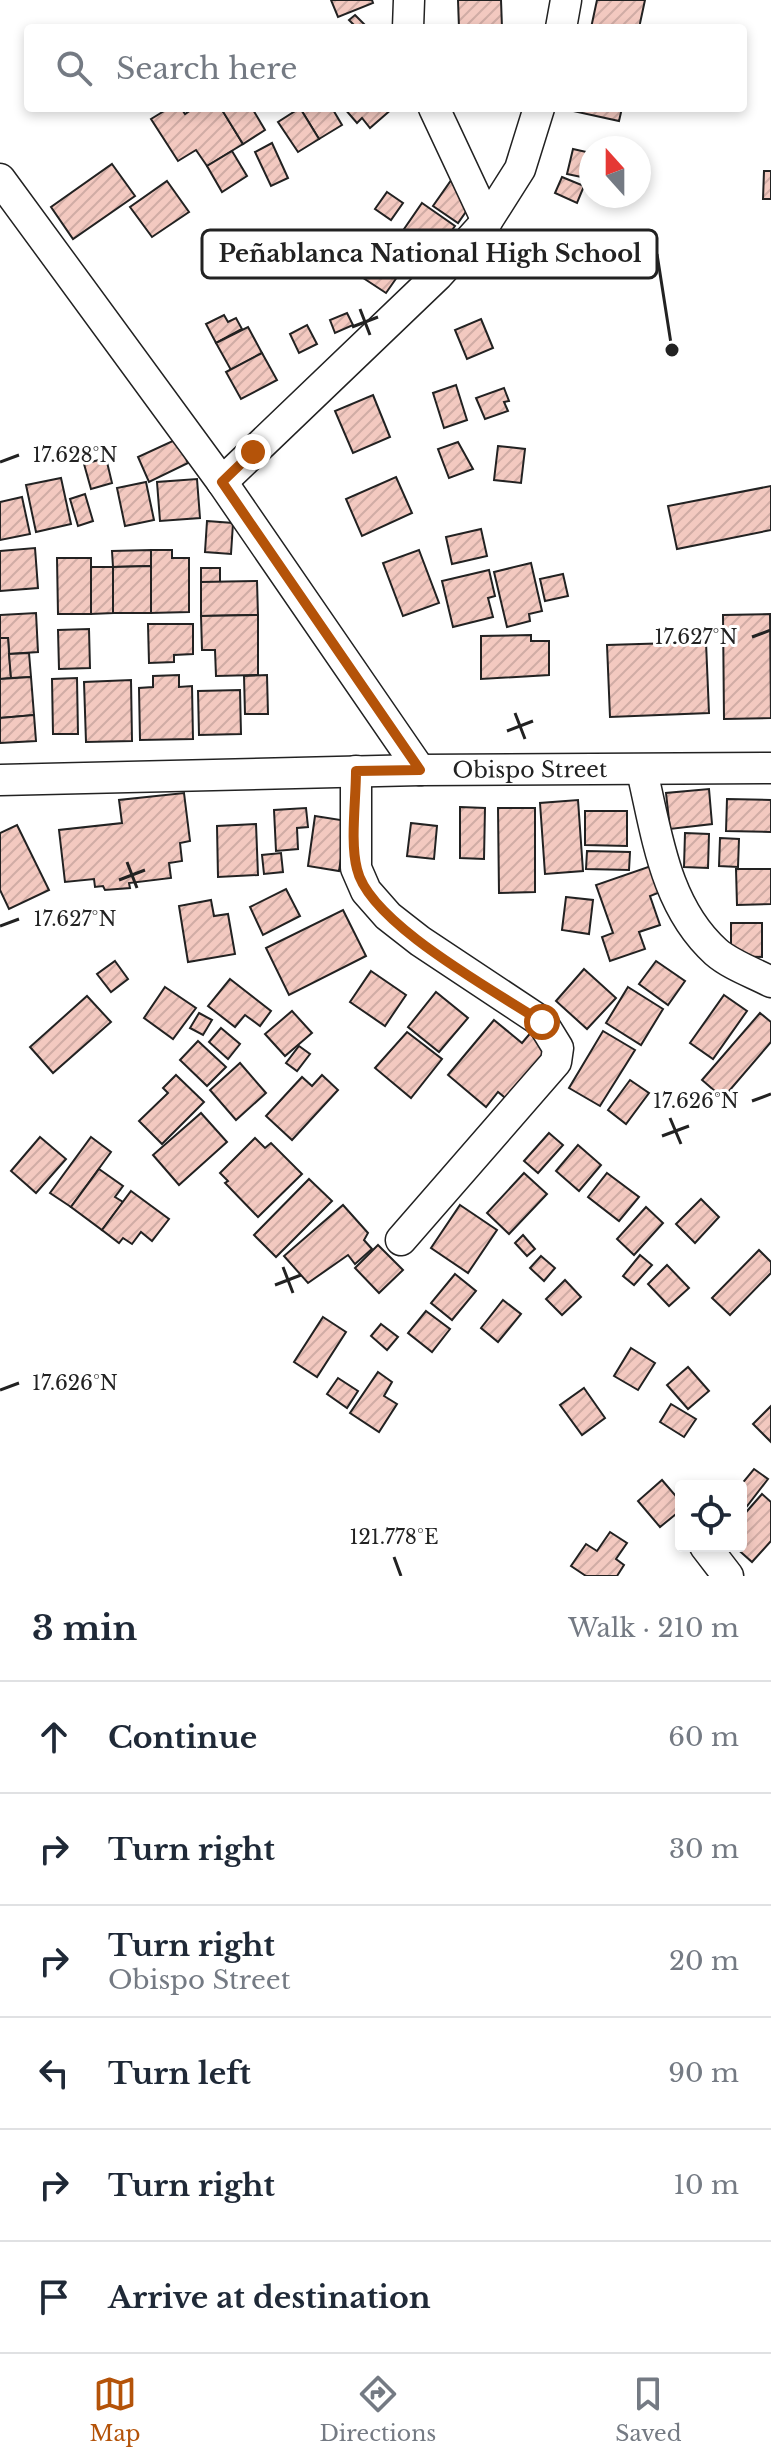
<!DOCTYPE html>
<html lang="en">
<head>
<meta charset="utf-8">
<style>
  :root { --surface:#fff; --page:#f6f6f7; --text:#1f2937; --muted:#747a83; --line:#e0e1e3; --accent:#b45309 }
  body { margin:0; font-family:"Libre Baskerville",serif; background:var(--page); color:var(--text) }
  .controls { position:absolute; right:24px; bottom:24px; display:grid; overflow:hidden; border-radius:8px; box-shadow:0 4px 12px #0003 }
  .controls button { width:72px; height:72px; display:grid; place-items:center; padding:0; border:0; border-bottom:2px solid var(--line); background:var(--surface); color:var(--text); font:40px sans-serif }
  .compass { position:absolute; left:579px; top:136px; width:72px; height:72px; border-radius:50%; background:var(--surface); box-shadow:0 4px 12px #0003; rotate:339deg }
  .stop { position:absolute; width:24px; height:24px; margin:-18px; border:6px solid #b45309; border-radius:50%; background:#fff }
  .stop.end { background:#b45309; border-color:#fff; box-shadow:0 2px 8px #0008 }
  .list { margin:0; padding:0; list-style:none }
  h2 { display:flex; justify-content:space-between; align-items:center; height:104px; margin:0; padding:0 32px; font-size:34px }
  h2 small { font-size:26px; font-weight:400; color:var(--muted) }
  .list li { display:grid; grid-template-columns:52px 1fr auto; gap:24px; align-items:center; box-sizing:border-box; height:112px; padding:0 32px; border-top:2px solid var(--line) }
  .list b { display:block; font-size:30px; white-space:nowrap }
  .list p { margin:0; font-size:26px; white-space:nowrap; color:var(--muted) }
  .list em { font-size:26px; font-style:normal; color:var(--muted) }
  .icon { flex:none; width:44px; height:44px; fill:none; stroke:currentColor; stroke-width:2; stroke-linecap:round; stroke-linejoin:round }
  .map { position:relative; flex:none; width:771px; height:1576px; overflow:hidden }
  .search { position:absolute; background:var(--surface); box-shadow:0 4px 12px #0003; left:24px; right:24px; top:24px; height:88px; display:flex; align-items:center; gap:20px; box-sizing:border-box; padding:0 28px; border-radius:8px; color:var(--muted); font-size:30px }
  .sheet { height:776px; background:var(--surface) }
  nav { display:flex; justify-content:space-around; align-items:center; box-sizing:border-box; height:112px; border-top:2px solid var(--line); background:var(--surface); font-size:22px; color:var(--muted) }
  nav a { display:grid; justify-items:center; gap:4px }
  nav .on { color:var(--accent) }
  .map>svg:first-child { display:block }
</style>
</head>
<body>
<div class="map">
<svg width="771" height="1576" viewBox="0 0 771 1576">
  <defs>
    <pattern id="building-hatch" width="6" height="6" patternUnits="userSpaceOnUse" patternTransform="scale(2)"><rect width="6" height="6" fill="#f3c9c0"/><path d="M-1 1l2-2M0 6l6-6M5 7l2-2" fill="none" stroke="#d0aca5"/></pattern>
  </defs>
  <rect width="100%" height="100%" fill="#fff"/>
  <g fill="url(#building-hatch)" stroke="#222" stroke-width="2">
    <path d="M 331,0 L 372,0 L 373,3 L 338,17 Z"/>
    <path d="M 458,0 L 501,0 L 502,28 L 459,28 Z"/>
    <path d="M 597,0 L 645,0 L 639,28 L 591,28 Z"/>
    <path d="M 355,15 L 368,28 L 357,28 L 349,20 Z"/>
    <path d="M 169,108 L 181,108 L 185,114 L 194,108 L 221,108 L 243,144 L 207,166 L 196,150 L 178,161 L 151,119 Z"/>
    <path d="M 226,108 L 252,108 L 265,130 L 243,144 L 222,110 Z"/>
    <path d="M 300,108 L 332,108 L 342,125 L 319,139 Z"/>
    <path d="M 300,108 L 319,139 L 298,152 L 278,122 Z"/>
    <path d="M 344,108 L 393,108 L 370,128 L 362,118 L 357,123 Z"/>
    <path d="M 573,108 L 622,108 L 619,121 L 573,111 Z"/>
    <path d="M 272,143 L 288,178 L 271,186 L 255,152 Z"/>
    <path d="M 573,149 L 591,153 L 591,179 L 567,174 Z"/>
    <path d="M 232,151 L 247,176 L 222,192 L 207,166 Z"/>
    <path d="M 112,164 L 135,196 L 73,239 L 51,207 Z"/>
    <path d="M 764,171 L 771,171 L 771,199 L 763,199 Z"/>
    <path d="M 562,177 L 584,186 L 577,203 L 555,193 Z"/>
    <path d="M 452,179 L 477,196 L 458,223 L 433,206 Z"/>
    <path d="M 167,181 L 189,212 L 152,237 L 130,207 Z"/>
    <path d="M 387,192 L 403,203 L 391,220 L 375,209 Z"/>
    <path d="M 422,203 L 455,226 L 434,254 L 402,232 Z"/>
    <path d="M 363,252 L 373,259 L 376,254 L 402,270 L 386,293 L 351,270 Z"/>
    <path d="M 347,313 L 353,325 L 335,333 L 330,320 Z"/>
    <path d="M 224,315 L 228,322 L 236,318 L 242,329 L 216,343 L 206,324 Z"/>
    <path d="M 481,319 L 493,348 L 467,359 L 455,330 Z"/>
    <path d="M 307,325 L 317,344 L 299,353 L 290,334 Z"/>
    <path d="M 248,327 L 262,353 L 231,370 L 216,343 Z"/>
    <path d="M 262,353 L 277,380 L 241,399 L 226,372 Z"/>
    <path d="M 456,385 L 467,420 L 444,428 L 433,393 Z"/>
    <path d="M 504,388 L 509,401 L 504,402 L 508,411 L 485,419 L 476,398 Z"/>
    <path d="M 373,395 L 390,437 L 353,453 L 335,411 Z"/>
    <path d="M 177,439 L 188,463 L 149,482 L 138,457 Z"/>
    <path d="M 458,442 L 473,469 L 449,478 L 438,449 Z"/>
    <path d="M 498,446 L 525,449 L 521,483 L 494,480 Z"/>
    <path d="M 106,458 L 112,483 L 91,489 L 84,464 Z"/>
    <path d="M 396,477 L 412,513 L 362,536 L 346,499 Z"/>
    <path d="M 61,478 L 71,524 L 36,532 L 26,485 Z"/>
    <path d="M 197,479 L 200,518 L 160,521 L 157,482 Z"/>
    <path d="M 146,482 L 154,520 L 125,526 L 117,488 Z"/>
    <path d="M 771,486 L 771,530 L 677,549 L 668,506 Z"/>
    <path d="M 85,494 L 93,521 L 78,526 L 70,499 Z"/>
    <path d="M 22,497 L 30,534 L 0,540 L 0,502 Z"/>
    <path d="M 207,521 L 233,523 L 231,554 L 205,552 Z"/>
    <path d="M 481,529 L 487,556 L 452,564 L 446,537 Z"/>
    <path d="M 35,548 L 38,588 L 0,591 L 0,551 Z"/>
    <path d="M 151,550 L 172,550 L 172,558 L 189,558 L 189,612 L 151,613 Z"/>
    <path d="M 151,550 L 151,566 L 113,567 L 112,551 Z"/>
    <path d="M 419,550 L 439,603 L 403,616 L 383,563 Z"/>
    <path d="M 57,558 L 91,558 L 91,614 L 58,614 Z"/>
    <path d="M 531,563 L 542,611 L 529,614 L 530,621 L 507,627 L 494,572 Z"/>
    <path d="M 151,566 L 151,613 L 113,613 L 113,567 Z"/>
    <path d="M 91,567 L 113,567 L 113,613 L 91,614 Z"/>
    <rect x="201" y="568" width="19" height="14"/>
    <path d="M 489,570 L 495,596 L 488,598 L 493,617 L 453,627 L 442,581 Z"/>
    <path d="M 563,574 L 568,596 L 545,601 L 540,579 Z"/>
    <path d="M 257,581 L 258,615 L 201,616 L 201,582 Z"/>
    <path d="M 36,613 L 38,652 L 9,654 L 8,638 L 0,638 L 0,615 Z"/>
    <path d="M 770,614 L 771,718 L 724,719 L 723,615 Z"/>
    <path d="M 258,615 L 258,675 L 216,676 L 215,650 L 202,650 L 201,616 Z"/>
    <path d="M 148,624 L 193,624 L 193,654 L 174,655 L 174,662 L 149,663 Z"/>
    <path d="M 89,629 L 90,668 L 59,669 L 58,630 Z"/>
    <path d="M 531,635 L 531,641 L 549,641 L 549,675 L 481,679 L 481,636 Z"/>
    <path d="M 0,638 L 8,638 L 11,678 L 0,679 Z"/>
    <path d="M 706,642 L 709,713 L 610,717 L 607,645 Z"/>
    <path d="M 29,653 L 31,677 L 11,678 L 9,654 Z"/>
    <path d="M 179,675 L 179,687 L 192,686 L 193,739 L 140,740 L 139,688 L 153,687 L 153,676 Z"/>
    <path d="M 267,675 L 268,714 L 245,714 L 244,676 Z"/>
    <path d="M 31,677 L 34,715 L 0,718 L 0,679 Z"/>
    <path d="M 77,678 L 78,734 L 53,734 L 52,679 Z"/>
    <path d="M 131,680 L 132,741 L 86,742 L 84,682 Z"/>
    <path d="M 240,690 L 241,734 L 199,735 L 198,691 Z"/>
    <path d="M 34,715 L 36,741 L 0,743 L 0,718 Z"/>
    <path d="M 709,789 L 712,824 L 670,829 L 666,793 Z"/>
    <path d="M 184,793 L 190,841 L 180,843 L 182,861 L 169,863 L 171,878 L 129,883 L 130,888 L 105,890 L 103,886 L 95,887 L 94,879 L 65,882 L 59,830 L 122,823 L 119,800 Z"/>
    <path d="M 727,799 L 771,800 L 771,832 L 726,831 Z"/>
    <path d="M 578,800 L 583,871 L 545,874 L 540,803 Z"/>
    <path d="M 460,807 L 485,808 L 484,859 L 460,858 Z"/>
    <path d="M 306,808 L 308,827 L 297,828 L 298,849 L 276,851 L 274,810 Z"/>
    <path d="M 498,808 L 535,808 L 535,892 L 499,893 Z"/>
    <path d="M 585,811 L 627,811 L 627,846 L 585,845 Z"/>
    <path d="M 315,816 L 347,821 L 339,871 L 308,866 Z"/>
    <path d="M 411,823 L 437,826 L 434,859 L 407,856 Z"/>
    <path d="M 256,824 L 258,875 L 218,877 L 217,826 Z"/>
    <path d="M 17,825 L 49,890 L 9,909 L 0,890 L 0,833 Z"/>
    <path d="M 685,833 L 709,834 L 708,868 L 684,867 Z"/>
    <path d="M 720,838 L 739,839 L 738,867 L 719,866 Z"/>
    <path d="M 587,851 L 630,852 L 629,870 L 586,869 Z"/>
    <path d="M 281,853 L 283,872 L 264,874 L 262,855 Z"/>
    <path d="M 654,865 L 663,891 L 650,896 L 660,925 L 639,932 L 645,949 L 610,961 L 602,937 L 613,933 L 596,885 Z"/>
    <path d="M 736,869 L 771,869 L 771,904 L 737,905 Z"/>
    <path d="M 286,889 L 300,916 L 263,935 L 250,907 Z"/>
    <path d="M 566,897 L 593,900 L 589,934 L 562,930 Z"/>
    <path d="M 211,900 L 214,916 L 228,914 L 235,954 L 188,962 L 179,906 Z"/>
    <path d="M 343,910 L 366,956 L 289,995 L 266,948 Z"/>
    <path d="M 731,923 L 762,923 L 762,957 L 731,956 Z"/>
    <path d="M 115,961 L 128,979 L 111,992 L 97,974 Z"/>
    <path d="M 656,961 L 685,981 L 668,1005 L 639,984 Z"/>
    <path d="M 584,969 L 616,998 L 587,1029 L 556,1001 Z"/>
    <path d="M 371,971 L 406,995 L 385,1026 L 350,1002 Z"/>
    <path d="M 230,979 L 271,1011 L 260,1026 L 245,1015 L 235,1027 L 208,1006 Z"/>
    <path d="M 165,987 L 196,1008 L 173,1039 L 144,1018 Z"/>
    <path d="M 628,987 L 663,1009 L 641,1045 L 606,1023 Z"/>
    <path d="M 436,992 L 468,1018 L 439,1052 L 408,1027 Z"/>
    <path d="M 724,995 L 747,1011 L 713,1059 L 690,1043 Z"/>
    <path d="M 87,996 L 111,1022 L 53,1073 L 30,1047 Z"/>
    <path d="M 292,1011 L 312,1033 L 285,1056 L 265,1034 Z"/>
    <path d="M 199,1013 L 212,1020 L 203,1035 L 190,1028 Z"/>
    <path d="M 760,1013 L 771,1022 L 771,1042 L 723,1098 L 702,1080 Z"/>
    <path d="M 494,1020 L 522,1043 L 533,1030 L 555,1048 L 509,1101 L 498,1092 L 486,1107 L 448,1075 Z"/>
    <path d="M 221,1028 L 240,1044 L 228,1059 L 209,1042 Z"/>
    <path d="M 603,1031 L 635,1050 L 600,1106 L 569,1088 Z"/>
    <path d="M 407,1032 L 442,1059 L 411,1098 L 375,1068 Z"/>
    <path d="M 198,1041 L 226,1067 L 207,1086 L 180,1060 Z"/>
    <path d="M 299,1046 L 310,1054 L 297,1071 L 286,1063 Z"/>
    <path d="M 240,1063 L 266,1093 L 236,1120 L 210,1090 Z"/>
    <path d="M 176,1075 L 204,1102 L 162,1144 L 139,1121 L 168,1093 L 163,1088 Z"/>
    <path d="M 322,1075 L 338,1090 L 292,1140 L 266,1116 L 302,1077 L 312,1086 Z"/>
    <path d="M 630,1080 L 649,1093 L 626,1124 L 608,1110 Z"/>
    <path d="M 201,1113 L 227,1142 L 179,1185 L 153,1155 Z"/>
    <path d="M 549,1133 L 563,1145 L 538,1173 L 524,1161 Z"/>
    <path d="M 40,1137 L 66,1159 L 36,1193 L 11,1171 Z"/>
    <path d="M 91,1137 L 111,1152 L 71,1207 L 50,1193 Z"/>
    <path d="M 255,1138 L 265,1148 L 271,1143 L 302,1174 L 258,1217 L 225,1183 L 228,1181 L 220,1173 Z"/>
    <path d="M 578,1145 L 601,1165 L 579,1191 L 556,1171 Z"/>
    <path d="M 99,1169 L 123,1186 L 115,1197 L 123,1202 L 102,1230 L 71,1207 Z"/>
    <path d="M 524,1173 L 547,1194 L 509,1234 L 487,1213 Z"/>
    <path d="M 607,1173 L 639,1197 L 619,1221 L 588,1197 Z"/>
    <path d="M 309,1179 L 332,1201 L 276,1257 L 254,1235 Z"/>
    <path d="M 131,1191 L 169,1219 L 152,1241 L 141,1232 L 132,1244 L 123,1238 L 119,1243 L 102,1230 Z"/>
    <path d="M 701,1199 L 719,1217 L 695,1243 L 676,1224 Z"/>
    <path d="M 343,1205 L 368,1233 L 364,1240 L 372,1249 L 355,1264 L 348,1255 L 308,1283 L 284,1256 Z"/>
    <path d="M 460,1205 L 497,1230 L 468,1273 L 431,1248 Z"/>
    <path d="M 646,1207 L 663,1223 L 634,1255 L 617,1239 Z"/>
    <path d="M 523,1235 L 535,1249 L 527,1256 L 515,1243 Z"/>
    <path d="M 378,1245 L 403,1270 L 379,1293 L 355,1268 Z"/>
    <path d="M 759,1250 L 771,1262 L 771,1273 L 730,1315 L 712,1298 Z"/>
    <path d="M 640,1255 L 652,1265 L 634,1285 L 623,1276 Z"/>
    <path d="M 541,1256 L 555,1268 L 544,1281 L 530,1268 Z"/>
    <path d="M 667,1265 L 689,1288 L 669,1306 L 648,1284 Z"/>
    <path d="M 455,1274 L 476,1291 L 452,1320 L 431,1303 Z"/>
    <path d="M 565,1280 L 581,1297 L 562,1315 L 546,1299 Z"/>
    <path d="M 503,1300 L 521,1314 L 498,1342 L 481,1328 Z"/>
    <path d="M 426,1311 L 450,1329 L 432,1352 L 408,1333 Z"/>
    <path d="M 323,1317 L 346,1332 L 317,1377 L 294,1362 Z"/>
    <path d="M 381,1324 L 398,1337 L 387,1350 L 371,1336 Z"/>
    <path d="M 631,1348 L 655,1363 L 638,1390 L 614,1376 Z"/>
    <path d="M 688,1367 L 709,1391 L 688,1409 L 667,1385 Z"/>
    <path d="M 378,1372 L 392,1382 L 384,1396 L 397,1404 L 379,1432 L 350,1413 Z"/>
    <path d="M 338,1378 L 358,1391 L 347,1408 L 327,1394 Z"/>
    <path d="M 584,1388 L 605,1418 L 582,1435 L 560,1405 Z"/>
    <path d="M 671,1404 L 696,1419 L 684,1437 L 660,1422 Z"/>
    <path d="M 771,1406 L 771,1442 L 753,1424 Z"/>
    <path d="M 754,1469 L 768,1479 L 741,1514 L 740,1486 Z"/>
    <path d="M 662,1480 L 681,1502 L 681,1510 L 660,1527 L 638,1501 Z"/>
    <path d="M 762,1494 L 771,1502 L 771,1541 L 752,1562 L 734,1546 L 741,1546 L 741,1518 Z"/>
    <path d="M 610,1532 L 627,1543 L 616,1559 L 624,1565 L 617,1576 L 586,1576 L 571,1566 L 586,1544 L 597,1551 Z"/>
  </g>
  <g fill="none" stroke-linecap="round" stroke-linejoin="round">
    <g stroke="#222" stroke-width="33">
      <g id="minor">
        <path d="M 408,28 L 409,0"/>
        <path d="M 561,28 L 566,0"/>
        <path d="M 434,108 L 487,221"/>
        <path d="M 0,179 L 222,482 L 420,770"/>
        <path d="M 222,482 L 438,275 L 487,221 L 520,169 L 539,108"/>
        <path d="M 356,771 L 356,868 L 366,891 L 388,916 L 420,941 L 542,1022 L 558,1048 L 556,1062 L 401,1240"/>
        <path d="M 642,771 C 657,835 665,906 716,952 C 731,965 754,973 771,982"/>
        <path id="s1" d="M 0,780 L 420,770 L 771,768"/>
        <path d="M 705,1546 L 728,1576"/>
      </g>
    </g>
    <use href="#minor" stroke="#fff" stroke-width="30"/>
  </g>
  <g fill="none" stroke-linecap="round" stroke-linejoin="round">
    <path stroke="#b45309" stroke-width="10" d="M 253,452 L 222,482 L 420,770 L 356,771 C 356,800 350,843 357,869 C 369,923 495,991 542,1022"/>
  </g>
  <path fill="none" stroke="#222" stroke-width="3" d="M 360,309 L 370,335M 352,327 L 378,317M 0,462 L 19,455M 752,637 L 771,630M 515,713 L 525,739M 507,731 L 533,721M 127,862 L 137,888M 119,880 L 145,870M 0,926 L 19,919M 752,1101 L 771,1094M 670,1118 L 681,1144M 662,1136 L 689,1126M 283,1267 L 293,1293M 275,1285 L 301,1275M 0,1390 L 19,1383M 394,1557 L 401,1576"/>
  <g text-anchor="middle" dominant-baseline="central" stroke-width="6" stroke-linejoin="round" paint-order="stroke">
    <g font-size="22" fill="#222" stroke="#fff">
      <text stroke="none"><textPath href="#s1" startOffset="530">Obispo Street</textPath></text>
    </g>
  </g>
  <g font-size="20" text-anchor="middle" fill="#222" stroke="#fff" stroke-width="6" stroke-linejoin="round" paint-order="stroke">
    <text x="75" y="462">17.628°N</text>
    <text x="696" y="644">17.627°N</text>
    <text x="75" y="926">17.627°N</text>
    <text x="696" y="1108">17.626°N</text>
    <text x="75" y="1390">17.626°N</text>
    <text x="394" y="1544">121.778°E</text>
  </g>
  <path fill="none" stroke="#222" stroke-width="3" d="M672 350L657 254"/>
  <circle fill="#222" stroke="#fff" stroke-width="3" cx="672" cy="350" r="8"/>
  <rect fill="#fff" stroke="#222" stroke-width="3" x="202" y="230" width="455" height="48" rx="8"/>
  <g font-size="24" text-anchor="middle" font-weight="bold" fill="#222">
    <text x="430" y="262">Peñablanca National High School</text>
  </g>
</svg>
<div class="controls">
<button><svg class="icon" aria-label="locate" viewBox="0 0 24 24"><circle cx="12" cy="12" r="6"/><path d="M12 2v4M12 18v4M2 12h4M18 12h4"/></svg></button>
</div>
<svg class="compass" viewBox="-18 -18 36 36"><path d="M0-13l5 13h-10z" fill="#e53935"/><path d="M0 13l5-13h-10z" fill="#747a83"/></svg>
<div class="stop" style="left:542px;top:1022px"></div>
<div class="stop end" style="left:253px;top:452px"></div>
<div class="search"><svg class="icon" aria-label="search" viewBox="0 0 24 24"><circle cx="10" cy="10" r="6"/><path d="M15 15l6 6"/></svg>Search here</div>
</div>
<section class="sheet">
<h2>3 min<small>Walk · 210 m</small></h2>
<ul class="list">
<li><svg class="icon" aria-label="ahead" viewBox="0 0 24 24"><path d="M12 20V5M6 11l6-6 6 6"/></svg><div><b>Continue</b></div><em>60 m</em></li>
<li><svg class="icon" aria-label="right" viewBox="0 0 24 24"><path d="M7 20v-9h11M14 6l5 5-5 5"/></svg><div><b>Turn right</b></div><em>30 m</em></li>
<li><svg class="icon" aria-label="right" viewBox="0 0 24 24"><path d="M7 20v-9h11M14 6l5 5-5 5"/></svg><div><b>Turn right</b><p>Obispo Street</p></div><em>20 m</em></li>
<li><svg class="icon" aria-label="left" viewBox="0 0 24 24"><path d="M17 20v-9H6M10 6l-5 5 5 5"/></svg><div><b>Turn left</b></div><em>90 m</em></li>
<li><svg class="icon" aria-label="right" viewBox="0 0 24 24"><path d="M7 20v-9h11M14 6l5 5-5 5"/></svg><div><b>Turn right</b></div><em>10 m</em></li>
<li><svg class="icon" aria-label="arrive" viewBox="0 0 24 24"><path d="M6 21V4h12l-3 4 3 4H6"/></svg><div><b>Arrive at destination</b></div></li>
</ul>
</section>
<nav>
<a class="on"><svg class="icon" aria-label="map" viewBox="0 0 24 24"><path d="M3 6l6-2 6 2 6-2v14l-6 2-6-2-6 2zM9 4v14M15 6v14"/></svg>Map</a>
<a><svg class="icon" aria-label="directions" viewBox="0 0 24 24"><path d="M12 3l9 9-9 9-9-9zM9 14v-3h6M13 9l2 2-2 2"/></svg>Directions</a>
<a><svg class="icon" aria-label="saved" viewBox="0 0 24 24"><path d="M7 4h10v16l-5-4-5 4z"/></svg>Saved</a>
</nav>
</body>
</html>
